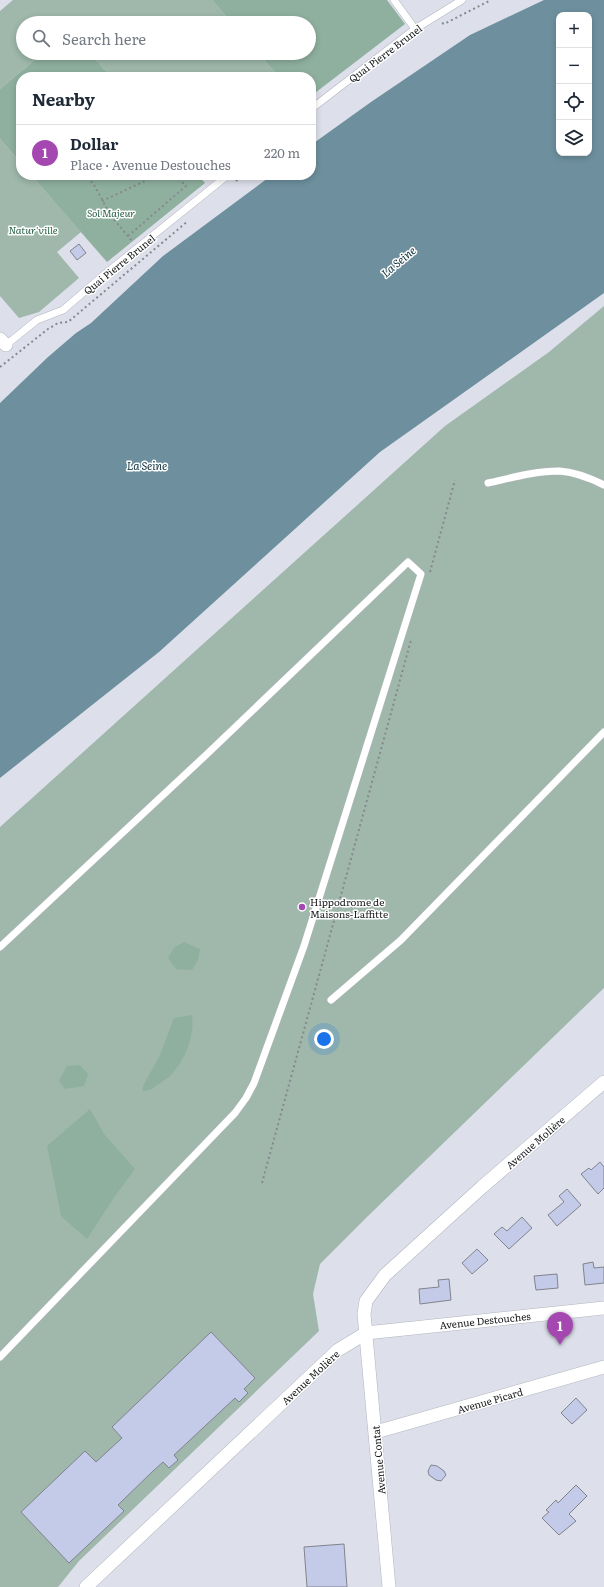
<!DOCTYPE html>
<html lang="en">
<head>
<meta charset="utf-8">
<style>
  :root { --surface:#fff; --page:#f2f2f3; --text:#1f2937; --muted:#747a83; --line:#e0e1e3; --accent:#a547b1 }
  body { margin:0; font-family:Literata,serif; background:var(--page); color:var(--text) }
  .controls { position:absolute; right:12px; top:12px; display:grid; overflow:hidden; border-radius:8px; box-shadow:0 2px 6px #0003 }
  .controls button { width:36px; height:36px; display:grid; place-items:center; padding:0; border:0; border-bottom:1px solid var(--line); background:var(--surface); color:var(--text); font:20px sans-serif }
  .you { position:absolute; left:324px; top:1039px; width:14px; height:14px; margin:-10px; border:3px solid #fff; border-radius:50%; background:#1a73e8; box-shadow:0 0 0 6px #1a73e833 }
  .badge { display:grid; place-items:center; width:26px; height:26px; border-radius:50%; background:var(--accent); color:#fff; font-size:13px; font-weight:700 }
  .pin { position:absolute; translate:-50% -33px; filter:drop-shadow(0 1px 2px #0008) }
  .pin::after { content:''; position:absolute; top:21px; width:14px; height:12px; background:inherit; clip-path:polygon(0 0,100% 0,50% 100%) }
  .list { margin:0; padding:0; list-style:none }
  h2 { display:flex; justify-content:space-between; align-items:center; height:52px; margin:0; padding:0 16px; font-size:17px }
  h2 small { font-size:13px; font-weight:400; color:var(--muted) }
  .list li { display:grid; grid-template-columns:26px 1fr auto; gap:12px; align-items:center; box-sizing:border-box; height:56px; padding:0 16px; border-top:1px solid var(--line) }
  .list b { display:block; font-size:15px; white-space:nowrap }
  .list p { margin:0; font-size:13px; white-space:nowrap; color:var(--muted) }
  .list em { font-size:13px; font-style:normal; color:var(--muted) }
  .icon { flex:none; width:22px; height:22px; fill:none; stroke:currentColor; stroke-width:2; stroke-linecap:round; stroke-linejoin:round }
  .map { position:relative; flex:none; width:604px; height:1587px; overflow:hidden }
  .search { position:absolute; background:var(--surface); box-shadow:0 2px 6px #0003; left:16px; top:16px; width:300px; height:44px; display:flex; align-items:center; gap:10px; box-sizing:border-box; padding:0 14px; border-radius:22px; color:var(--muted); font-size:15px }
  .panel { position:absolute; background:var(--surface); box-shadow:0 2px 6px #0003; left:16px; top:72px; width:300px; height:108px; border-radius:16px }
  .map>svg:first-child { display:block }
</style>
</head>
<body>
<div class="map">
<svg width="604" height="1587" viewBox="0 0 604 1587">
  <rect width="100%" height="100%" fill="#dde0ea"/>
  <g fill="#9fb8ab">
    <path d="M 13,0 L 212,0 L 232,23 L 23,23 L 23,53 L 43,53 L 0,89 L 0,11 Z"/>
    <path d="M 90,53 L 258,53 L 279,77 L 111,77 Z"/>
    <path d="M 0,139 L 21,163 L 21,175 L 31,175 L 81,232 L 57,252 L 79,278 L 39,312 L 19,318 L 0,296 Z"/>
    <path d="M 604,306 L 604,988 L 368,1216 L 320,1264 L 313,1294 L 319,1331 L 79,1561 L 58,1587 L 0,1587 L 0,827 L 445,426 L 549,352 Z"/>
  </g>
  <g fill="#8fb09f">
    <path d="M 212,0 L 387,0 L 405,24 L 311,96 L 311,77 L 279,77 L 258,53 L 309,53 L 309,23 L 232,23 Z"/>
    <path d="M 43,53 L 90,53 L 111,77 L 21,77 L 21,163 L 0,139 L 0,89 Z"/>
    <path d="M 31,175 L 198,175 L 205,183 L 107,262 Z"/>
    <path d="M 184,942 L 200,949 L 198,960 L 192,970 L 176,969 L 168,958 L 174,948 Z"/>
    <path d="M 192,1015 C 195,1035 185,1060 171,1075 C 168,1078 163,1081 159,1084 C 153,1088 150,1091 142,1091 L 144,1084 L 160,1055 L 174,1018 Z"/>
    <path d="M 80,1065 L 88,1074 L 84,1086 L 65,1089 L 59,1081 L 67,1066 Z"/>
    <path d="M 90,1109 L 104,1134 L 135,1169 L 115,1196 L 87,1239 L 61,1216 L 47,1146 Z"/>
  </g>
  <path fill="#6e909e" fill-rule="evenodd" d="M 544,0 L 604,0 L 604,293 L 380,452 L 159,652 L 0,778 L 0,403 L 48,357 L 76,333 L 91,323 L 163,256 L 272,175 L 311,175 L 311,145 L 371,102 L 470,35 ZM 559,15 L 589,15 L 589,153 L 559,153 Z"/>
  <g fill="#c3cbe9" stroke="#81838d">
    <path d="M 79,244 L 86,253 L 77,260 L 70,251 Z"/>
    <path d="M 600,1162 L 604,1167 L 604,1188 L 598,1194 L 581,1174 L 589,1168 L 591,1170 Z"/>
    <path d="M 567,1189 L 581,1205 L 557,1226 L 548,1215 L 564,1202 L 559,1196 Z"/>
    <path d="M 522,1217 L 532,1228 L 509,1249 L 494,1234 L 502,1227 L 507,1231 Z"/>
    <path d="M 477,1249 L 488,1260 L 472,1274 L 462,1263 Z"/>
    <path d="M 593,1262 L 594,1268 L 604,1267 L 604,1283 L 585,1285 L 583,1264 Z"/>
    <path d="M 557,1274 L 558,1288 L 536,1290 L 534,1276 Z"/>
    <path d="M 449,1279 L 451,1300 L 420,1304 L 419,1289 L 439,1287 L 438,1280 Z"/>
    <path d="M 211,1332 L 255,1378 L 244,1389 L 248,1393 L 239,1402 L 235,1398 L 174,1455 L 178,1460 L 169,1468 L 163,1462 L 153,1471 L 118,1505 L 124,1511 L 69,1563 L 21,1512 L 85,1451 L 96,1462 L 122,1438 L 112,1427 Z"/>
    <path d="M 576,1398 L 587,1410 L 572,1424 L 561,1413 Z"/>
    <path d="M 431,1465 L 437,1466 L 444,1471 L 446,1475 L 441,1481 L 436,1480 L 429,1475 L 428,1471 Z"/>
    <path d="M 576,1485 L 587,1496 L 569,1514 L 576,1521 L 559,1535 L 542,1518 L 549,1512 L 546,1510 L 556,1500 L 558,1503 Z"/>
    <path d="M 344,1544 L 347,1587 L 307,1587 L 304,1547 Z"/>
  </g>
  <g fill="none" stroke-linecap="round" stroke-linejoin="round">
    <g stroke="#b2b5bf" stroke-width="8">
      <g id="lane">
        <path d="M 394,0 L 415,29"/>
        <path d="M 311,109 L 415,29 L 462,0"/>
        <path d="M 6,345 L 37,320 L 63,310 L 105,274 L 228,175"/>
        <path d="M 488,483 C 511,478 535,471 559,471 C 575,472 590,478 604,485"/>
        <path d="M 0,947 L 206,755 L 408,562 L 421,574 L 304,946 L 254,1083 L 246,1098 L 235,1113 L 0,1357"/>
        <path d="M 331,1000 L 401,940 L 604,732"/>
      </g>
    </g>
    <g stroke="#b2b5bf" stroke-width="14">
      <g id="street">
        <path d="M 0,339 L 6,345"/>
        <path d="M 376,1432 L 604,1367"/>
        <path d="M 86,1587 L 338,1350 L 366,1333 L 604,1308"/>
        <path d="M 389,1587 L 364,1314 L 366,1301 L 385,1275 L 482,1187 L 604,1082"/>
      </g>
    </g>
    <g stroke="#86888f" stroke-width="2" stroke-dasharray="2 3" stroke-linecap="butt">
      <path d="M 442,23 L 444,24 L 491,0"/>
      <path d="M 83,175 L 93,183 L 111,216 L 132,241"/>
      <path d="M 236,181 L 242,175"/>
      <path d="M 102,201 L 158,175"/>
      <path d="M 128,236 L 186,186 L 175,175"/>
      <path d="M 0,367 L 48,329 L 58,323 L 68,322 L 188,221"/>
      <path d="M 430,572 L 455,480"/>
      <path d="M 262,1183 L 411,640"/>
    </g>
    <use href="#lane" stroke="#fff" stroke-width="7"/>
    <use href="#street" stroke="#fff" stroke-width="13"/>
  </g>
  <circle fill="#a547b1" stroke="#fff" stroke-width="1.5" cx="302" cy="907" r="4"/>
  <g text-anchor="middle" dominant-baseline="central" stroke-width="3" stroke-linejoin="round" paint-order="stroke">
    <g font-size="10" fill="#17181b" stroke="#fff">
      <text transform="translate(385 53) rotate(-37)">Quai Pierre Brunel</text>
      <text transform="translate(119 264) rotate(-39)">Quai Pierre Brunel</text>
      <text transform="translate(535 1142) rotate(-41)">Avenue Molière</text>
      <text transform="translate(485 1320) rotate(-6)">Avenue Destouches</text>
      <text transform="translate(310 1377) rotate(-43)">Avenue Molière</text>
      <text transform="translate(490 1400) rotate(-16)">Avenue Picard</text>
      <text transform="translate(378 1460) rotate(-95)">Avenue Contat</text>
    </g>
    <g font-size="10" font-style="italic" fill="#266047" stroke="#fff">
      <text x="111" y="212">Sol Majeur</text>
      <text x="33" y="229">Natur'ville</text>
    </g>
    <g font-size="10" fill="#17181b" stroke="#fff" text-anchor="start">
      <text x="310" y="901">Hippodrome de<tspan x="310" dy="12">Maisons-Laffitte</tspan></text>
    </g>
    <g font-size="11" font-style="italic" fill="#0c2e39" stroke="#fff">
      <text transform="translate(398 261) rotate(-40)">La Seine</text>
      <text x="147" y="465">La Seine</text>
    </g>
  </g>
</svg>
<div class="controls">
<button>+</button>
<button>−</button>
<button><svg class="icon" aria-label="locate" viewBox="0 0 24 24"><circle cx="12" cy="12" r="6"/><path d="M12 2v4M12 18v4M2 12h4M18 12h4"/></svg></button>
<button><svg class="icon" aria-label="layers" viewBox="0 0 24 24"><path d="M12 4l9 5-9 5-9-5zM3 14l9 5 9-5"/></svg></button>
</div>
<div class="you"></div>
<div class="pin badge" style="left:560px;top:1345px">1</div>
<div class="search"><svg class="icon" aria-label="search" viewBox="0 0 24 24"><circle cx="10" cy="10" r="6"/><path d="M15 15l6 6"/></svg>Search here</div>
<section class="panel">
<h2>Nearby<small></small></h2>
<ul class="list">
<li><span class="badge">1</span><div><b>Dollar</b><p>Place · Avenue Destouches</p></div><em>220 m</em></li>
</ul>
</section>
</div>
</body>
</html>
